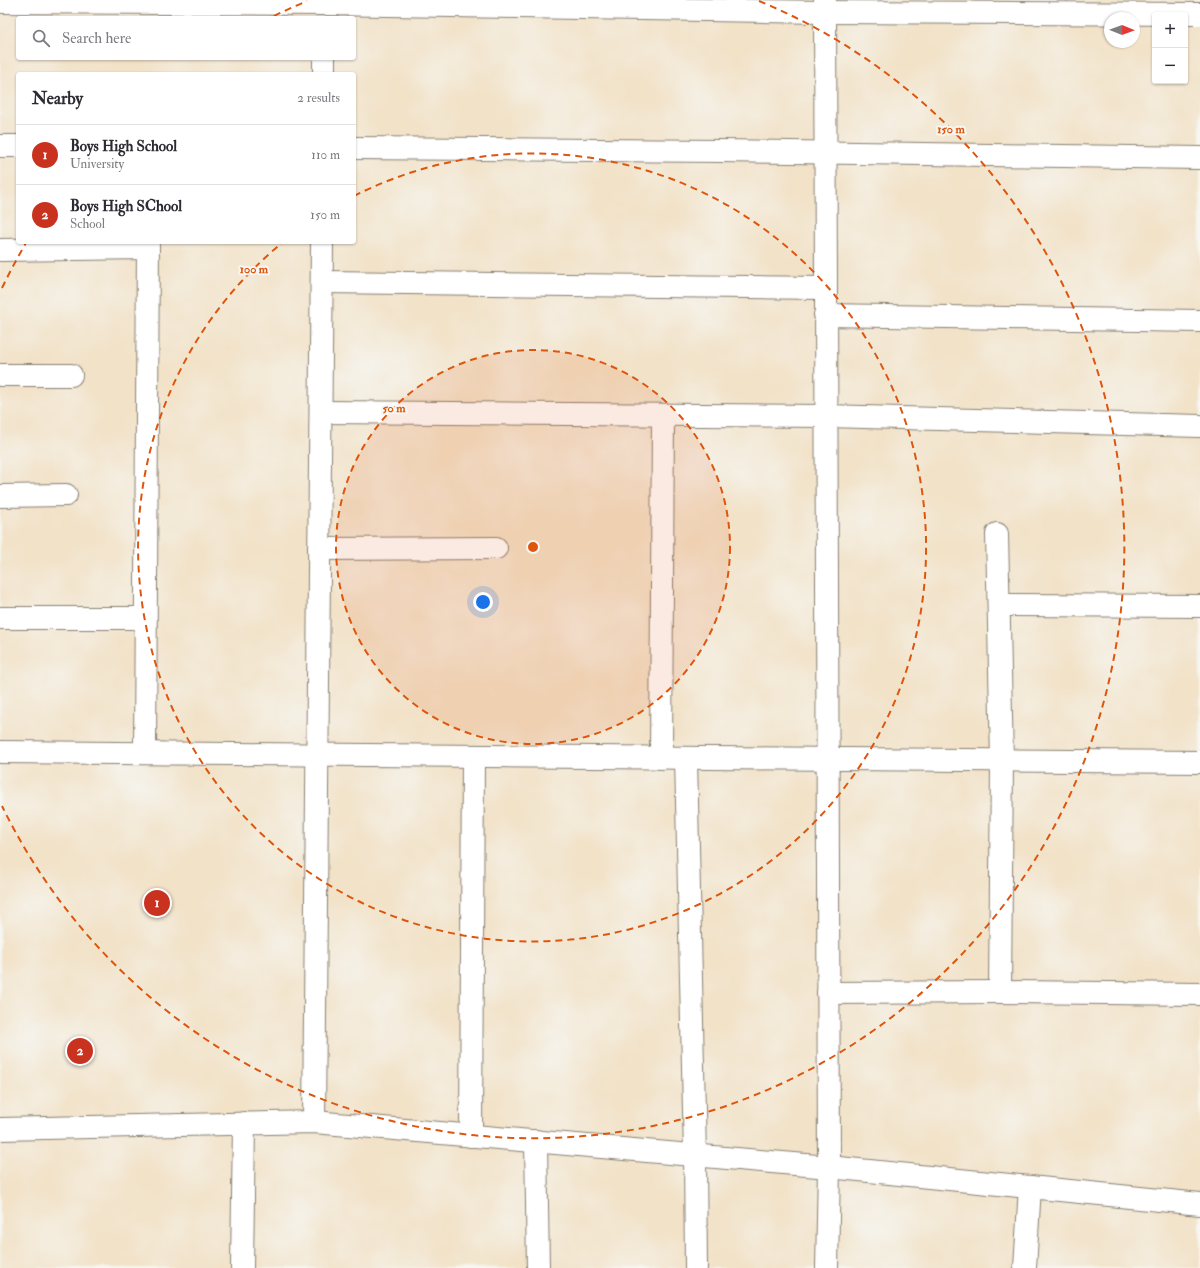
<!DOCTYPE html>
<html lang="en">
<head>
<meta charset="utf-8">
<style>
  :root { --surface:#fff; --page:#f7f7f7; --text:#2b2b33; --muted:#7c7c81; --line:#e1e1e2; --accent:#c8321e }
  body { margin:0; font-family:"IM FELL Double Pica",serif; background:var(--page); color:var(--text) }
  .controls { position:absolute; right:12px; top:12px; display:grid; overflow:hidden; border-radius:4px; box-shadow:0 1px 3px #0004 }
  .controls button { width:36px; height:36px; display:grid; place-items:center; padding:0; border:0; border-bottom:1px solid var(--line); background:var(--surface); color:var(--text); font:20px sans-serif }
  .compass { position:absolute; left:1104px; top:12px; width:36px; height:36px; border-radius:50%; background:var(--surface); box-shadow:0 1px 3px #0004; rotate:91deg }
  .you { position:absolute; left:483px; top:602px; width:14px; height:14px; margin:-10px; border:3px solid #fff; border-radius:50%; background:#1a73e8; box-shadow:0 0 0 6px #1a73e833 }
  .badge { display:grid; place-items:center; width:26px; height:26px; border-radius:50%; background:var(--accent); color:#fff; font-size:13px; font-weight:700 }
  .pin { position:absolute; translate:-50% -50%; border:2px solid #fff; box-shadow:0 1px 4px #0006 }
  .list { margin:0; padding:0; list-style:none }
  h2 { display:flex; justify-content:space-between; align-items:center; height:52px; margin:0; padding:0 16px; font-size:17px }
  h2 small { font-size:13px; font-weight:400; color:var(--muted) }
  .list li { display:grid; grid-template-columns:26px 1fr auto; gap:12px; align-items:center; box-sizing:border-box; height:60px; padding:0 16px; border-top:1px solid var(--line) }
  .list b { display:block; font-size:15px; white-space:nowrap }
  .list p { margin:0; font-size:13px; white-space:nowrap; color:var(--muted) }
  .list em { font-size:13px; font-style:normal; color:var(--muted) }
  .icon { flex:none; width:22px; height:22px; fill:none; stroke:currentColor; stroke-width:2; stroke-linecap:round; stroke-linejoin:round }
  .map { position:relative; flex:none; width:1200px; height:1268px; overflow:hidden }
  .search { position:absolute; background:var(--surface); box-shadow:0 1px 3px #0004; left:16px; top:16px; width:340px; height:44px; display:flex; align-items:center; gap:10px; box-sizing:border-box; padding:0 14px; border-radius:4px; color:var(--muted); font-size:15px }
  .panel { position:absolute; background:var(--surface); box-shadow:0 1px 3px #0004; left:16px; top:72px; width:340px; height:172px; border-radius:4px }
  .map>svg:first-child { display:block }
</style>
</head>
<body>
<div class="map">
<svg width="1200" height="1268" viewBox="0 0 1200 1268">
  <rect width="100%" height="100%" fill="#f6f6f2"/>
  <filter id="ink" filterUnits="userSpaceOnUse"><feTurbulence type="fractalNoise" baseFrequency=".025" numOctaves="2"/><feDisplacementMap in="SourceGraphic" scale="8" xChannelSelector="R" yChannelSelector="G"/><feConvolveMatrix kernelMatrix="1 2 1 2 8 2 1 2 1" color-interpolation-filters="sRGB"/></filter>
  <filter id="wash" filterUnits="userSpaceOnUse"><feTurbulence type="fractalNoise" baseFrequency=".012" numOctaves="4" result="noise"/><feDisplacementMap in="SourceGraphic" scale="16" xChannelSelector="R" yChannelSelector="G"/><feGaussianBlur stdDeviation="0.9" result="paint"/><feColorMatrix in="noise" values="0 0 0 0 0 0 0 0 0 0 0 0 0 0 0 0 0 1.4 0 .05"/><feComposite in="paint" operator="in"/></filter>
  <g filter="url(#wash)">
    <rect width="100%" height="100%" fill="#f2e2c8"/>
  </g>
  <g filter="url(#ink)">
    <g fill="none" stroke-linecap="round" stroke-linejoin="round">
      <g stroke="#877f72" stroke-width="24">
        <g id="minor">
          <path d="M 825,0 L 829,1167 L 827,1268"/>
          <path d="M 0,2 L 324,4 L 825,12 L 1200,14"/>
          <path d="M 324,74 L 324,58"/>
          <path d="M 0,146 L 18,146"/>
          <path d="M 354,148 L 721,151 L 1200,158"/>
          <path d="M 0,250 L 148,248"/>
          <path d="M 322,282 L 825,288"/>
          <path d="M 825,315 L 1200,321"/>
          <path d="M 0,375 L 71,375"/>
          <path d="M 321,412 L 826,416 L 1200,426"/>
          <path d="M 0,496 L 66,495"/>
          <path d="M 997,534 L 1002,761 L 1000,992"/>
          <path d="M 319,549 L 496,548"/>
          <path d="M 999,605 L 1200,606"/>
          <path d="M 0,618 L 145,618"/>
          <path d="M 0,752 L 1200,762"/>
          <path d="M 145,753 L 148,242"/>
          <path d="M 661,758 L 663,415"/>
          <path d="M 686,758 L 695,1155 L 696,1268"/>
          <path d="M 828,993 L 1000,992 L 1200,994"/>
          <path d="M 314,1122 L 322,242"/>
          <path d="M 0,1129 L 314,1122 L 829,1167 L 1200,1204"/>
          <path d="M 471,1136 L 473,756"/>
          <path d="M 536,1141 L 538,1268"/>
          <path d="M 242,1268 L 244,1123"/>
          <path d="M 1025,1268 L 1030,1187"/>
        </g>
      </g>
      <use href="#minor" stroke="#fff" stroke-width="22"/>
    </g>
  </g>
  <circle cx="533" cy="547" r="197" fill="#de560d" fill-opacity=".12"/>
  <g fill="none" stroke="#de560d" stroke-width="2" stroke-dasharray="7 5">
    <circle cx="533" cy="547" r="197"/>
    <path d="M354 196A394 394 0 1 1 282 243"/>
    <path d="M2 288A591 591 0 0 1 26 243M274 16A591 591 0 0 1 307 1M759 1A591 591 0 1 1 2 806"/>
  </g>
  <circle cx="533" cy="547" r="6" fill="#de560d" stroke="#f6f6f2" stroke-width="2"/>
  <g font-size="12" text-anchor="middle" font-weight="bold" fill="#de560d" stroke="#f6f6f2" stroke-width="4" stroke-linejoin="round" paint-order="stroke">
    <text x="951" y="133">150 m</text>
    <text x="254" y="273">100 m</text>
    <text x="394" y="412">50 m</text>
  </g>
</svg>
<div class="controls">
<button>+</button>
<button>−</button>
</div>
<svg class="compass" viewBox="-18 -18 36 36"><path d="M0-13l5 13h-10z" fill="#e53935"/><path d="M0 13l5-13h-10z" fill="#7c7c81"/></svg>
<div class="you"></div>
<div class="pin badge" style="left:157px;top:903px">1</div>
<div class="pin badge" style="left:80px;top:1051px">2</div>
<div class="search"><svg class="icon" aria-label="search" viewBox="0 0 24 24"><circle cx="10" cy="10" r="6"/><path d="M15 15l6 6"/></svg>Search here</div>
<section class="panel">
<h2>Nearby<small>2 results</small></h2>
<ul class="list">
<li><span class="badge">1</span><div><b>Boys High School</b><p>University</p></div><em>110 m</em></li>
<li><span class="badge">2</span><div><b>Boys High SChool</b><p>School</p></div><em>150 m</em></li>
</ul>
</section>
</div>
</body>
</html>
